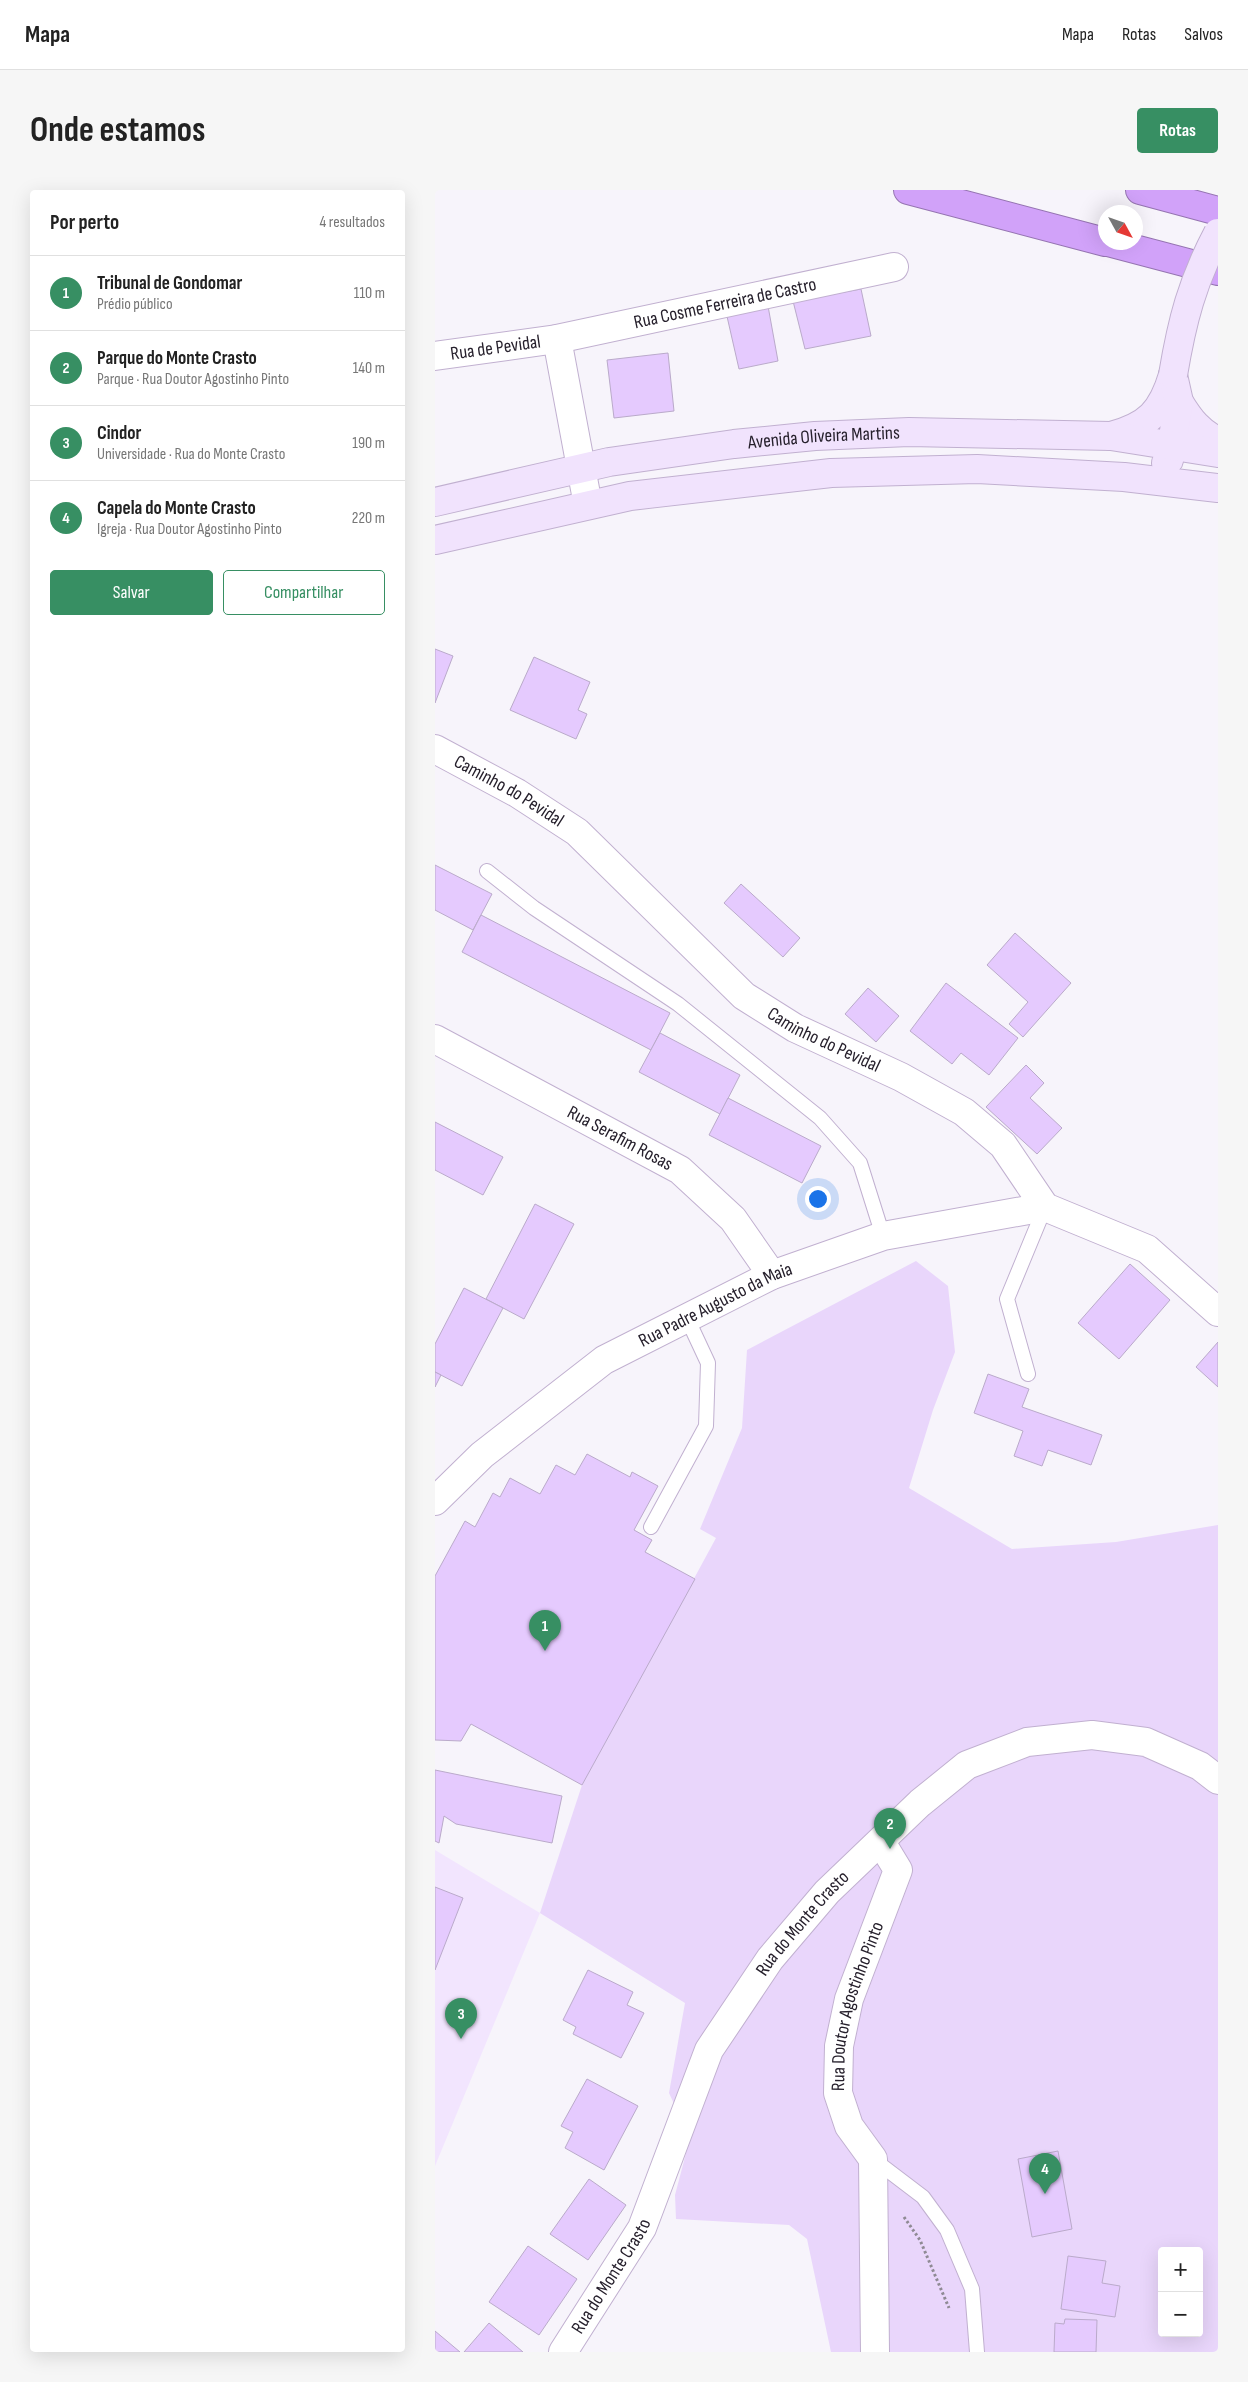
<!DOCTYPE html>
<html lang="pt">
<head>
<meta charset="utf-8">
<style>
  :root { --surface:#fff; --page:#f6f6f6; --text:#222; --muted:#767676; --line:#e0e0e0; --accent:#378f63 }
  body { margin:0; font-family:"Sofia Sans Condensed",sans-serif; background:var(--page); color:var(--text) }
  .controls { position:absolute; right:15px; bottom:15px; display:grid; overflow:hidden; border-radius:5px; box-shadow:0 5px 20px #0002 }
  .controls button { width:45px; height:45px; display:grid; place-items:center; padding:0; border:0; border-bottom:1px solid var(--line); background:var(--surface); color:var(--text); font:25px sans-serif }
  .compass { position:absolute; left:663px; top:15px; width:45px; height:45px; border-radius:50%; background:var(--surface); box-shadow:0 5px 20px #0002; rotate:130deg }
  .you { position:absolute; left:382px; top:1008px; width:18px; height:18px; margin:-12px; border:4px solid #fff; border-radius:50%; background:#1a73e8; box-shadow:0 0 0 8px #1a73e833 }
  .badge { display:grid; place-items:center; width:32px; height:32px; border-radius:50%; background:var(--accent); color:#fff; font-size:16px; font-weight:700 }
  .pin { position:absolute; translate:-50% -41px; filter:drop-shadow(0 1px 2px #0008) }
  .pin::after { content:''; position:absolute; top:26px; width:18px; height:15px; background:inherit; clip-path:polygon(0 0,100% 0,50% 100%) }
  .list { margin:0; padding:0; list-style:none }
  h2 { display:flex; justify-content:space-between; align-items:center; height:65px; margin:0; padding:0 20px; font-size:21px }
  h2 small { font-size:16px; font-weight:400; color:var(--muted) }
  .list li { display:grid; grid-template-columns:32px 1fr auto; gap:15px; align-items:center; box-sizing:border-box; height:75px; padding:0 20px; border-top:1px solid var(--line) }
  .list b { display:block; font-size:19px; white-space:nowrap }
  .list p { margin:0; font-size:16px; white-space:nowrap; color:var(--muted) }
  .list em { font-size:16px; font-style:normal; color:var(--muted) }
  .actions { display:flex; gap:10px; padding:15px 20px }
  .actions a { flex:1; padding:11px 0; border:1px solid var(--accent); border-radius:5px; text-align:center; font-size:18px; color:var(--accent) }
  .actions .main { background:var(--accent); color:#fff }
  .map { position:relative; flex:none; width:783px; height:2162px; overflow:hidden; border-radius:5px }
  header { display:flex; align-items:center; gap:30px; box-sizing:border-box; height:70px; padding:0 25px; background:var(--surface); border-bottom:1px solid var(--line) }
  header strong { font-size:24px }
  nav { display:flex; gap:28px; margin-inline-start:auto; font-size:18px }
  .intro { display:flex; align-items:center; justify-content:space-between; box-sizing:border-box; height:120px; padding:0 30px }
  h1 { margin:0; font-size:35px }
  .button { padding:12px 22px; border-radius:5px; background:var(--accent); color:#fff; font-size:18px; font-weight:700 }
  main { display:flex; gap:30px; padding:0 30px }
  aside { flex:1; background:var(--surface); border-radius:5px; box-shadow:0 5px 20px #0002 }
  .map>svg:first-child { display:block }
</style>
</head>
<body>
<header>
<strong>Mapa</strong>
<nav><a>Mapa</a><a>Rotas</a><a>Salvos</a></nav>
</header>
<div class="intro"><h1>Onde estamos</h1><a class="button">Rotas</a></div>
<main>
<aside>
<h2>Por perto<small>4 resultados</small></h2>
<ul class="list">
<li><span class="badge">1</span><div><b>Tribunal de Gondomar</b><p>Prédio público</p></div><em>110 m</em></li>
<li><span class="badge">2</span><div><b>Parque do Monte Crasto</b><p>Parque · Rua Doutor Agostinho Pinto</p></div><em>140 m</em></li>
<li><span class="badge">3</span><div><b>Cindor</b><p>Universidade · Rua do Monte Crasto</p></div><em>190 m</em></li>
<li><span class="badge">4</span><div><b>Capela do Monte Crasto</b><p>Igreja · Rua Doutor Agostinho Pinto</p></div><em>220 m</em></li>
</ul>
<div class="actions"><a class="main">Salvar</a><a>Compartilhar</a></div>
</aside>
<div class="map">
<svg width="783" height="2162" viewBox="0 0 783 2162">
  <rect width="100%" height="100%" fill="#f7f4fb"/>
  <path fill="#f2e5fe" d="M 0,1660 L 105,1723 L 0,1976 Z"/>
  <path fill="#e9d6fb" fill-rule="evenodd" d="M 481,1071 L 513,1096 L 520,1162 L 498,1220 L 474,1298 L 577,1359 L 681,1352 L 783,1335 L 783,2162 L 396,2162 L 372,2049 L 354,2035 L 241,2029 L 240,2005 L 255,1948 L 234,1903 L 250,1813 L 105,1723 L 147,1595 L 281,1348 L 265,1339 L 307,1238 L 312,1160 ZM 727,2061 L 764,2061 L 764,2143 L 727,2143 Z"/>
  <g fill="#e5cafe" stroke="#baaaca">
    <path d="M 426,99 L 436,146 L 370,159 L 358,111 Z"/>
    <path d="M 333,116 L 343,171 L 304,179 L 291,122 Z"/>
    <path d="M 233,163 L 239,221 L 179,228 L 172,170 Z"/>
    <path d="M 0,459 L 18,466 L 0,513 Z"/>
    <path d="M 99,467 L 155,492 L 143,520 L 152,524 L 141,549 L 75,520 Z"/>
    <path d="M 0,675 L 57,704 L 38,740 L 0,720 Z"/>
    <path d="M 306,694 L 365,748 L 348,767 L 289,713 Z"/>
    <path d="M 46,725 L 235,823 L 216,860 L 27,762 Z"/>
    <path d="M 580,743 L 636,793 L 588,847 L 574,834 L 593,812 L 552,775 Z"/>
    <path d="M 511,793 L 583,848 L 554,885 L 526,863 L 517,874 L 475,841 Z"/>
    <path d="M 433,798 L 464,826 L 441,852 L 410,824 Z"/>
    <path d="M 225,843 L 305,885 L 285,924 L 204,882 Z"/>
    <path d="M 591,875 L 609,893 L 595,908 L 627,938 L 602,964 L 551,917 Z"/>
    <path d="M 293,908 L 386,956 L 367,993 L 274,945 Z"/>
    <path d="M 0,932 L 68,967 L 48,1005 L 0,980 Z"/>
    <path d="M 100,1014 L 139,1034 L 89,1129 L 51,1109 Z"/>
    <path d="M 695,1074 L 735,1110 L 684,1169 L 643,1133 Z"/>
    <path d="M 29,1098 L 68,1118 L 27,1196 L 0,1182 L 0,1154 Z"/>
    <path d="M 783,1152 L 783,1197 L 761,1177 Z"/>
    <path d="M 0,1182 L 6,1185 L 0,1197 Z"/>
    <path d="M 553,1184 L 594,1199 L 587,1217 L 667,1245 L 656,1275 L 613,1260 L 607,1276 L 579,1266 L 588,1241 L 539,1223 Z"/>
    <path d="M 152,1264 L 195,1287 L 197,1282 L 223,1296 L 199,1340 L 217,1350 L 210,1362 L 260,1389 L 147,1595 L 36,1534 L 26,1551 L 0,1550 L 0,1386 L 30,1331 L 40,1337 L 58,1303 L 65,1307 L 75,1288 L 105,1304 L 121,1275 L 140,1285 Z"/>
    <path d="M 0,1580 L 127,1606 L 117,1653 L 21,1634 L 9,1626 L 4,1653 L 0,1651 Z"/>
    <path d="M 0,1697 L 28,1708 L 0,1780 Z"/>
    <path d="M 153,1780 L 198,1802 L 192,1815 L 209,1823 L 186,1868 L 138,1844 L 141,1837 L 128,1830 Z"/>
    <path d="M 152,1889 L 203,1916 L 169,1980 L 130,1958 L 138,1942 L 126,1936 Z"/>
    <path d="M 623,1961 L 637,2039 L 597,2047 L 583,1969 Z"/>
    <path d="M 154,1989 L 191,2015 L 153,2070 L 115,2044 Z"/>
    <path d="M 93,2056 L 142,2089 L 104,2145 L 54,2112 Z"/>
    <path d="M 633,2066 L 671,2071 L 667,2093 L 685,2096 L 680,2127 L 626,2119 Z"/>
    <path d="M 630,2129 L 662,2130 L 661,2162 L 619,2162 L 620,2133 L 629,2134 Z"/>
    <path d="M 54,2133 L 88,2162 L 29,2162 Z"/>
    <path d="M 0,2141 L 25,2162 L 0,2162 Z"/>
  </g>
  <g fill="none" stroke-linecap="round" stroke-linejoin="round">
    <g stroke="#c1b0d0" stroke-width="16">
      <g id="lane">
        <path d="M 52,681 L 99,718 L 243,814 L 385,928 L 425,973 L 448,1046"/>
        <path d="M 593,1184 L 572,1109 L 610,1017"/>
        <path d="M 216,1337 L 271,1236 L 273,1173 L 252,1128"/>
        <path d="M 438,1969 L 488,2007 L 512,2040 L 537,2099 L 542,2162"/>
      </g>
    </g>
    <g stroke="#c1b0d0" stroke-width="30">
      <g id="street">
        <path d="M 122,149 L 153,315"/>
        <path id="s1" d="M 0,166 L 122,149 L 459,77"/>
        <path id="s2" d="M 0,559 L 82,603 L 142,642 L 309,806 L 360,838 L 466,887 L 529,922 L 568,955 L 610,1017 L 712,1059 L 783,1122"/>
        <path id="s3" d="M 0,849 L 245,980 L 298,1029 L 337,1085"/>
        <path id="s4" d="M 0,1311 L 47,1265 L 169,1170 L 337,1085 L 448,1046 L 610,1017"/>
        <path id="s5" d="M 128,2162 L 207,2038 L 274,1860 L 335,1769 L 392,1702 L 485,1613 L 532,1575 L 592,1552 L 657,1545 L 711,1552 L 765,1576 L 783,1590"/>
        <path id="s6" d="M 440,2162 L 438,1969 L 414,1936 L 403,1903 L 404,1856 L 414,1809 L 463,1680 L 446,1652"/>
      </g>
    </g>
    <g stroke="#c1b0d0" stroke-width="30">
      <g id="secondary">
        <path d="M 744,212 C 755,230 764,242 783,251"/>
        <path d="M 676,246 C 713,236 727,222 738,185"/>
        <path d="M 731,273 L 734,270 L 744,212 L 738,185"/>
        <path id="s7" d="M 0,312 L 174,272 L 299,254 L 380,246 L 474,242 L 676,246 L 783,263"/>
        <path d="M 0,350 L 195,306 L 396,283 L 542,279 L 689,287 L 783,298"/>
      </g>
    </g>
    <g stroke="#9574b1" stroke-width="30">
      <g id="highway">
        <path d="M 473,0 L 670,52"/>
        <path d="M 705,0 L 783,21"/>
        <path d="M 673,52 L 783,81"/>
      </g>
    </g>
    <path stroke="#8f8a94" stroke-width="3" stroke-dasharray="2.5 2.5" stroke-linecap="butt" d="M 469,2027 L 485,2050 L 514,2118"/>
    <use href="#lane" stroke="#fff" stroke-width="14"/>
    <use href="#street" stroke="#fff" stroke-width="28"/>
    <use href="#secondary" stroke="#f1e3fd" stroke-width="28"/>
    <use href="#highway" stroke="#d1a2f9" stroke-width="28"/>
    <g stroke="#c1b0d0" stroke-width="30" stroke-linecap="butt">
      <path id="secondary-bridge" d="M 738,185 C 747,131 757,92 783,43"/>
    </g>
    <use href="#secondary-bridge" stroke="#f1e3fd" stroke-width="28"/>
  </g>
  <g text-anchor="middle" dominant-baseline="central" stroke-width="4" stroke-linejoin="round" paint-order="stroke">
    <g font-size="19" fill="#26202c" stroke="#fff">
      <text stroke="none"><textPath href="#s1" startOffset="295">Rua Cosme Ferreira de Castro</textPath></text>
      <text stroke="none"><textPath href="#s1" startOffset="61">Rua de Pevidal</textPath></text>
      <text stroke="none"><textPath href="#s7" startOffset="395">Avenida Oliveira Martins</textPath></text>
      <text stroke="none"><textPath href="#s2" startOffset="85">Caminho do Pevidal</textPath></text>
      <text stroke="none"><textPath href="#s2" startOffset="490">Caminho do Pevidal</textPath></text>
      <text stroke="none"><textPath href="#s3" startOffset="210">Rua Serafim Rosas</textPath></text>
      <text stroke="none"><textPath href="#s4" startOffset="345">Rua Padre Augusto da Maia</textPath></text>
      <text stroke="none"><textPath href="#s5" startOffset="495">Rua do Monte Crasto</textPath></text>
      <text stroke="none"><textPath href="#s6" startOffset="358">Rua Doutor Agostinho Pinto</textPath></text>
      <text stroke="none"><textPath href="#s5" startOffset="90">Rua do Monte Crasto</textPath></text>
    </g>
  </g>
</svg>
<div class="controls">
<button>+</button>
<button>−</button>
</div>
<svg class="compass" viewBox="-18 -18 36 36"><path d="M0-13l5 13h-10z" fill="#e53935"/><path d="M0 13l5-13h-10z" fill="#767676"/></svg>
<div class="you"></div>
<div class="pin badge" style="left:110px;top:1461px">1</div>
<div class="pin badge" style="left:455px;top:1659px">2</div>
<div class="pin badge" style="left:26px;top:1849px">3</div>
<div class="pin badge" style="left:610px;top:2004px">4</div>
</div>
</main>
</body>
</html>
